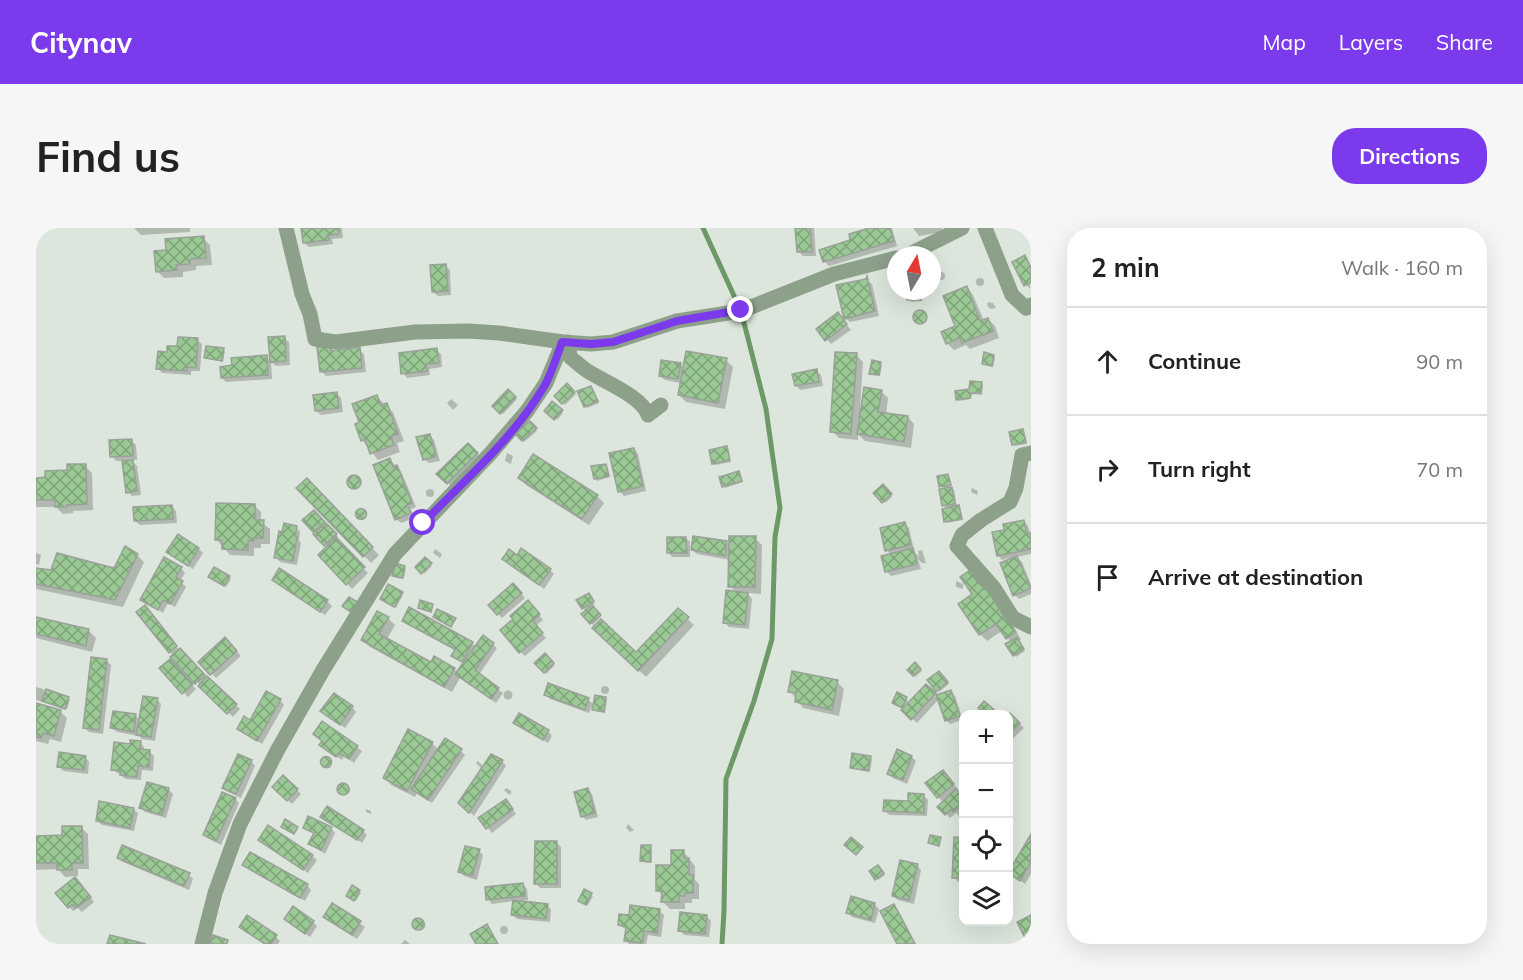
<!DOCTYPE html>
<html lang="en">
<head>
<meta charset="utf-8">
<style>
  :root { --surface:#fff; --page:#f6f6f6; --text:#222; --muted:#767676; --line:#e0e0e0; --accent:#7c3aed }
  body { margin:0; font-family:Mulish,sans-serif; background:var(--page); color:var(--text) }
  .controls { position:absolute; right:18px; bottom:18px; display:grid; overflow:hidden; border-radius:12px; box-shadow:0 6px 24px #0002 }
  .controls button { width:54px; height:54px; display:grid; place-items:center; padding:0; border:0; border-bottom:2px solid var(--line); background:var(--surface); color:var(--text); font:30px sans-serif }
  .compass { position:absolute; left:851px; top:18px; width:54px; height:54px; border-radius:50%; background:var(--surface); box-shadow:0 6px 24px #0002; rotate:10deg }
  .stop { position:absolute; width:18px; height:18px; margin:-14px; border:4px solid #7c3aed; border-radius:50%; background:#fff }
  .stop.end { background:#7c3aed; border-color:#fff; box-shadow:0 2px 6px #0008 }
  .list { margin:0; padding:0; list-style:none }
  h2 { display:flex; justify-content:space-between; align-items:center; height:78px; margin:0; padding:0 24px; font-size:26px }
  h2 small { font-size:20px; font-weight:400; color:var(--muted) }
  .list li { display:grid; grid-template-columns:39px 1fr auto; gap:18px; align-items:center; box-sizing:border-box; height:108px; padding:0 24px; border-top:2px solid var(--line) }
  .list b { display:block; font-size:22px; white-space:nowrap }
  .list em { font-size:20px; font-style:normal; color:var(--muted) }
  .icon { flex:none; width:33px; height:33px; fill:none; stroke:currentColor; stroke-width:2; stroke-linecap:round; stroke-linejoin:round }
  .map { position:relative; flex:none; width:995px; height:716px; overflow:hidden; border-radius:24px }
  header { display:flex; align-items:center; gap:36px; box-sizing:border-box; height:84px; padding:0 30px; background:var(--accent); color:#fff }
  header strong { font-size:28px }
  nav { display:flex; gap:33px; margin-inline-start:auto; font-size:21px }
  .intro { display:flex; align-items:center; justify-content:space-between; box-sizing:border-box; height:144px; padding:0 36px }
  h1 { margin:0; font-size:42px }
  .button { padding:15px 27px; border-radius:24px; background:var(--accent); color:#fff; font-size:21px; font-weight:700 }
  main { display:flex; gap:36px; padding:0 36px }
  aside { flex:1; background:var(--surface); border-radius:24px; box-shadow:0 6px 24px #0002 }
  .map>svg:first-child { display:block }
</style>
</head>
<body>
<header>
<strong>Citynav</strong>
<nav><a>Map</a><a>Layers</a><a>Share</a></nav>
</header>
<div class="intro"><h1>Find us</h1><a class="button">Directions</a></div>
<main>
<div class="map">
<svg width="995" height="716" viewBox="0 0 995 716">
  <defs>
    <pattern id="building-cross-hatch" width="8" height="8" patternUnits="userSpaceOnUse" patternTransform="scale(1.5)"><rect width="8" height="8" fill="#9bc995"/><path d="M0 0l8 8M0 8l8-8" fill="none" stroke="#7ea379"/></pattern>
  </defs>
  <rect width="100%" height="100%" fill="#dde6dc"/>
  <g fill="#0003">
    <path d="M 98,0 L 154,0 L 154,4 L 105,7 Z"/>
    <path d="M 266,0 L 306,0 L 307,10 L 296,11 L 297,16 L 273,19 L 268,15 Z"/>
    <path d="M 761,0 L 778,0 L 780,28 L 767,28 L 763,24 Z"/>
    <path d="M 839,0 L 856,0 L 861,18 L 793,38 L 788,33 Z"/>
    <path d="M 877,0 L 906,0 L 906,4 L 883,8 Z"/>
    <path d="M 167,10 L 174,17 L 176,37 L 160,38 L 160,42 L 147,44 L 147,49 L 128,50 L 121,43 L 132,23 Z"/>
    <path d="M 989,29 L 995,38 L 994,61 L 990,57 Z"/>
    <path d="M 410,38 L 414,42 L 415,67 L 402,68 L 397,64 Z"/>
    <circle cx="905" cy="48" r="4"/>
    <circle cx="944" cy="54" r="4"/>
    <path d="M 831,52 L 836,56 L 843,88 L 814,94 L 809,90 Z"/>
    <path d="M 931,60 L 937,67 L 948,93 L 952,91 L 959,98 L 963,110 L 934,121 L 930,117 L 918,122 L 911,115 L 921,99 Z"/>
    <path d="M 872,63 L 886,63 L 886,73 L 875,74 Z"/>
    <path d="M 952,74 L 957,75 L 960,80 L 954,81 L 951,77 Z"/>
    <circle cx="885" cy="90" r="6"/>
    <path d="M 806,91 L 815,102 L 795,116 L 782,101 Z"/>
    <path d="M 248,110 L 253,114 L 254,137 L 240,138 L 235,134 Z"/>
    <path d="M 161,112 L 166,116 L 164,143 L 155,143 L 155,147 L 126,145 L 122,140 L 132,125 Z"/>
    <path d="M 294,119 L 299,124 L 323,121 L 328,126 L 330,144 L 290,148 L 286,144 Z"/>
    <path d="M 187,122 L 189,123 L 187,134 L 170,130 Z"/>
    <path d="M 400,122 L 405,126 L 406,139 L 393,141 L 394,147 L 371,150 L 367,145 Z"/>
    <path d="M 820,127 L 827,134 L 824,180 L 826,180 L 845,163 L 852,170 L 850,187 L 872,189 L 878,196 L 875,220 L 829,213 L 822,206 L 822,212 L 803,210 L 796,203 Z"/>
    <path d="M 957,128 L 959,130 L 957,139 L 947,135 Z"/>
    <path d="M 230,129 L 235,133 L 236,151 L 190,154 L 186,150 Z"/>
    <path d="M 690,132 L 697,139 L 689,181 L 650,174 L 643,167 L 645,155 L 629,152 L 624,148 L 644,136 L 648,140 Z"/>
    <path d="M 844,136 L 846,137 L 844,148 L 837,147 L 835,145 Z"/>
    <path d="M 780,143 L 785,147 L 787,158 L 764,162 L 760,157 Z"/>
    <path d="M 945,155 L 947,157 L 946,167 L 936,166 L 935,171 L 923,173 L 922,171 Z"/>
    <path d="M 531,158 L 540,166 L 529,177 L 520,168 Z"/>
    <path d="M 555,159 L 563,175 L 551,180 L 549,178 Z"/>
    <path d="M 472,163 L 481,171 L 467,186 L 458,178 Z"/>
    <path d="M 301,166 L 305,170 L 307,184 L 285,187 L 280,183 Z"/>
    <path d="M 341,169 L 357,184 L 368,213 L 361,215 L 364,224 L 342,232 L 326,212 L 325,195 Z"/>
    <path d="M 415,171 L 422,177 L 417,182 L 411,175 Z"/>
    <path d="M 517,175 L 527,185 L 521,192 L 510,183 Z"/>
    <path d="M 494,195 L 501,203 L 488,214 L 481,206 Z"/>
    <path d="M 986,203 L 991,216 L 979,218 L 978,216 Z"/>
    <path d="M 394,208 L 398,212 L 404,233 L 393,235 L 388,231 Z"/>
    <path d="M 95,212 L 100,217 L 101,232 L 95,232 L 101,238 L 105,267 L 96,268 L 92,264 L 87,233 L 80,233 L 76,228 Z"/>
    <path d="M 432,217 L 445,230 L 416,259 L 403,246 Z"/>
    <path d="M 690,220 L 695,234 L 679,237 L 677,235 Z"/>
    <path d="M 598,221 L 602,226 L 610,263 L 588,268 L 583,263 Z"/>
    <path d="M 471,225 L 477,228 L 475,236 L 469,233 Z"/>
    <path d="M 354,232 L 365,243 L 380,279 L 375,281 L 378,290 L 365,295 L 360,291 Z"/>
    <path d="M 49,238 L 56,245 L 57,282 L 37,283 L 37,285 L 27,286 L 20,279 L 0,279 L 0,251 L 32,244 Z"/>
    <path d="M 570,238 L 574,249 L 561,253 L 559,251 Z"/>
    <path d="M 703,245 L 707,254 L 689,260 L 687,258 Z"/>
    <path d="M 912,248 L 916,258 L 914,258 L 918,262 L 921,279 L 924,281 L 927,292 L 911,295 L 910,293 L 911,281 L 907,277 L 909,262 L 905,258 Z"/>
    <circle cx="319" cy="255" r="5.5"/>
    <path d="M 484,250 L 561,268 L 568,275 L 553,297 L 490,257 Z"/>
    <path d="M 271,252 L 343,327 L 335,335 L 262,260 Z"/>
    <path d="M 847,258 L 856,269 L 849,275 L 839,265 Z"/>
    <path d="M 936,260 L 942,263 L 941,267 L 935,264 Z"/>
    <circle cx="394" cy="265" r="4"/>
    <path d="M 218,277 L 225,284 L 225,294 L 234,301 L 234,316 L 225,316 L 225,320 L 218,320 L 218,328 L 194,327 L 180,311 Z"/>
    <path d="M 136,278 L 140,283 L 141,295 L 104,297 L 99,293 Z"/>
    <circle cx="326" cy="287" r="4.5"/>
    <path d="M 278,284 L 302,309 L 300,311 L 332,345 L 316,361 L 284,327 L 292,320 L 268,292 Z"/>
    <path d="M 988,294 L 992,298 L 995,307 L 995,326 L 980,329 L 986,334 L 995,357 L 995,366 L 983,371 L 979,367 L 977,329 L 966,332 L 962,327 L 970,303 Z"/>
    <path d="M 869,296 L 873,300 L 878,322 L 877,322 L 883,329 L 882,323 L 886,322 L 890,335 L 886,335 L 882,331 L 885,341 L 855,348 L 850,343 L 855,327 L 851,322 Z"/>
    <path d="M 260,299 L 264,304 L 263,312 L 265,315 L 261,337 L 244,334 L 240,329 Z"/>
    <path d="M 650,310 L 654,314 L 654,329 L 636,329 L 632,324 Z"/>
    <path d="M 719,310 L 726,317 L 725,366 L 711,365 L 716,371 L 713,401 L 693,399 L 688,394 L 701,365 L 694,358 L 694,332 L 661,326 L 656,322 L 690,314 L 695,319 Z"/>
    <path d="M 163,321 L 167,325 L 157,341 L 136,328 Z"/>
    <path d="M 399,321 L 406,326 L 404,330 L 397,325 Z"/>
    <path d="M 0,325 L 5,327 L 3,337 L 0,336 Z"/>
    <path d="M 101,327 L 108,334 L 87,379 L 0,361 L 0,341 L 16,344 L 79,341 Z"/>
    <path d="M 481,329 L 514,342 L 518,346 L 508,361 L 468,331 Z"/>
    <path d="M 389,331 L 396,338 L 388,346 L 381,339 Z"/>
    <path d="M 360,337 L 370,341 L 368,351 L 358,347 Z"/>
    <path d="M 145,340 L 149,345 L 144,353 L 150,359 L 139,379 L 132,375 L 127,385 L 106,372 Z"/>
    <path d="M 244,342 L 291,373 L 296,378 L 289,387 L 242,356 L 238,352 Z"/>
    <path d="M 193,349 L 195,351 L 190,359 L 176,350 Z"/>
    <path d="M 944,349 L 985,411 L 983,413 L 989,423 L 980,429 L 971,417 L 975,414 L 966,403 L 951,413 L 944,406 L 938,367 Z"/>
    <path d="M 920,353 L 927,356 L 927,361 L 920,359 Z"/>
    <path d="M 477,357 L 489,370 L 466,390 L 454,377 Z"/>
    <path d="M 366,366 L 367,367 L 360,380 L 347,372 Z"/>
    <path d="M 554,368 L 559,376 L 555,378 L 565,389 L 557,397 L 547,386 L 550,384 L 547,380 Z"/>
    <path d="M 496,379 L 507,392 L 500,398 L 510,410 L 489,428 L 484,424 Z"/>
    <path d="M 642,382 L 658,397 L 610,449 L 565,407 L 600,426 Z"/>
    <path d="M 113,384 L 144,423 L 204,481 L 197,489 L 136,429 L 138,428 L 134,424 Z"/>
    <path d="M 0,390 L 53,403 L 60,410 L 56,424 L 0,410 Z"/>
    <path d="M 352,390 L 359,397 L 351,411 L 396,436 L 418,441 L 422,445 L 428,436 L 417,428 L 420,423 L 372,397 L 368,393 L 436,415 L 440,419 L 457,416 L 461,420 L 443,447 L 467,465 L 460,475 L 424,450 L 416,464 L 334,419 L 327,412 Z"/>
    <path d="M 189,411 L 205,428 L 180,450 L 164,434 Z"/>
    <path d="M 509,427 L 519,437 L 510,446 L 500,435 Z"/>
    <path d="M 70,432 L 75,437 L 67,506 L 53,504 L 48,500 Z"/>
    <path d="M 134,433 L 160,461 L 152,469 L 125,440 Z"/>
    <path d="M 879,436 L 886,443 L 879,449 L 873,442 Z"/>
    <path d="M 903,445 L 913,456 L 903,464 L 893,452 Z"/>
    <path d="M 801,454 L 808,461 L 803,488 L 767,480 L 754,463 Z"/>
    <path d="M 890,458 L 900,467 L 897,469 L 915,464 L 919,468 L 927,492 L 914,496 L 910,492 L 903,471 L 881,495 L 867,482 L 868,481 L 858,475 L 870,470 L 872,472 L 869,480 Z"/>
    <circle cx="569" cy="462" r="4"/>
    <path d="M 0,459 L 7,461 L 11,465 L 32,470 L 34,472 L 31,481 L 10,474 L 7,471 L 6,474 L 0,472 Z"/>
    <circle cx="472" cy="467" r="4.5"/>
    <path d="M 509,466 L 552,472 L 557,476 L 553,485 L 514,471 Z"/>
    <path d="M 570,470 L 571,472 L 569,485 L 560,483 L 558,482 Z"/>
    <path d="M 121,471 L 125,476 L 119,513 L 106,511 L 103,508 L 81,504 L 76,500 L 99,488 L 104,492 Z"/>
    <path d="M 244,472 L 248,477 L 226,516 L 203,501 Z"/>
    <path d="M 0,477 L 24,483 L 31,490 L 25,514 L 14,511 L 12,516 L 0,513 Z"/>
    <path d="M 316,479 L 320,484 L 309,500 L 291,488 Z"/>
    <path d="M 974,487 L 988,500 L 972,515 L 972,489 Z"/>
    <path d="M 286,495 L 326,523 L 318,535 L 308,528 L 306,532 L 289,521 Z"/>
    <path d="M 479,495 L 512,503 L 516,508 L 512,515 Z"/>
    <path d="M 104,514 L 108,519 L 108,523 L 114,524 L 118,528 L 117,543 L 106,542 L 105,552 L 90,551 L 76,541 L 95,517 Z"/>
    <path d="M 396,515 L 403,522 L 425,523 L 429,527 L 396,575 L 381,565 L 379,569 L 355,557 L 349,550 Z"/>
    <path d="M 49,529 L 53,534 L 52,546 L 27,543 L 23,538 Z"/>
    <path d="M 834,529 L 836,531 L 834,544 L 816,539 Z"/>
    <path d="M 876,529 L 880,533 L 871,556 L 857,550 L 853,546 Z"/>
    <circle cx="291" cy="536" r="4.5"/>
    <path d="M 215,533 L 219,538 L 205,570 L 192,564 L 188,560 Z"/>
    <path d="M 442,533 L 448,539 L 466,533 L 470,538 L 438,588 L 424,574 L 446,541 L 440,535 Z"/>
    <path d="M 911,548 L 922,561 L 920,563 L 928,570 L 928,583 L 923,588 L 920,585 L 914,590 L 903,579 L 908,575 L 902,569 Z"/>
    <path d="M 247,549 L 265,566 L 256,576 L 238,559 Z"/>
    <circle cx="309" cy="562" r="5"/>
    <path d="M 471,560 L 476,564 L 473,567 L 468,562 Z"/>
    <path d="M 132,561 L 137,566 L 130,590 L 109,584 L 105,580 Z"/>
    <path d="M 552,561 L 556,566 L 562,589 L 550,592 L 546,588 Z"/>
    <path d="M 887,567 L 892,572 L 891,588 L 853,587 L 849,583 L 874,575 Z"/>
    <path d="M 199,571 L 203,575 L 185,617 L 173,611 L 169,607 Z"/>
    <path d="M 474,577 L 480,586 L 456,605 L 444,590 Z"/>
    <path d="M 97,581 L 102,585 L 98,603 L 66,597 L 61,593 Z"/>
    <path d="M 330,581 L 335,583 L 335,586 L 330,584 Z"/>
    <path d="M 291,593 L 327,603 L 331,607 L 326,615 Z"/>
    <path d="M 592,596 L 598,602 L 594,604 L 590,600 Z"/>
    <path d="M 45,599 L 52,606 L 53,641 L 42,641 L 42,648 L 29,649 L 22,641 L 0,642 L 0,609 L 27,609 Z"/>
    <path d="M 269,599 L 295,600 L 299,605 L 289,626 L 274,616 L 278,606 Z"/>
    <path d="M 995,609 L 995,646 L 989,656 L 974,645 Z"/>
    <path d="M 928,611 L 928,654 L 922,654 L 918,649 Z"/>
    <path d="M 224,612 L 276,628 L 281,632 L 272,645 Z"/>
    <path d="M 521,615 L 525,619 L 525,660 L 504,660 L 500,655 Z"/>
    <path d="M 614,619 L 616,621 L 616,635 L 608,634 L 606,633 Z"/>
    <path d="M 443,623 L 447,627 L 441,652 L 428,648 L 424,643 Z"/>
    <path d="M 647,623 L 659,638 L 659,652 L 663,656 L 663,671 L 656,671 L 656,675 L 649,675 L 649,681 L 634,681 L 627,674 L 627,668 L 622,663 Z"/>
    <path d="M 82,630 L 153,647 L 157,651 L 153,662 L 87,634 Z"/>
    <path d="M 208,637 L 271,657 L 275,662 L 269,673 L 212,641 Z"/>
    <path d="M 881,637 L 885,642 L 878,676 L 862,672 L 857,668 Z"/>
    <path d="M 842,639 L 849,647 L 842,652 L 840,651 Z"/>
    <path d="M 44,655 L 58,674 L 46,684 L 42,680 L 37,683 L 33,679 Z"/>
    <path d="M 487,656 L 491,661 L 492,672 L 481,673 L 511,677 L 515,682 L 514,694 L 481,691 L 477,687 L 478,673 L 456,676 L 452,671 Z"/>
    <path d="M 323,663 L 325,665 L 320,673 L 313,669 Z"/>
    <path d="M 555,667 L 557,668 L 552,677 L 545,674 Z"/>
    <path d="M 297,677 L 329,699 L 321,711 L 294,693 Z"/>
    <path d="M 839,677 L 843,681 L 839,695 L 816,689 L 812,684 Z"/>
    <path d="M 858,678 L 862,682 L 880,716 L 862,716 L 846,684 Z"/>
    <path d="M 623,683 L 628,687 L 625,709 L 612,707 L 610,716 L 593,716 L 589,712 L 591,702 L 583,697 L 594,689 Z"/>
    <path d="M 670,688 L 675,693 L 673,709 L 648,707 L 644,702 Z"/>
    <path d="M 211,690 L 240,709 L 244,713 L 242,716 L 229,716 L 209,703 Z"/>
    <circle cx="384" cy="697" r="5.5"/>
    <path d="M 277,694 L 281,698 L 274,709 L 254,695 Z"/>
    <circle cx="468" cy="702" r="4"/>
    <path d="M 369,712 L 374,716 L 365,716 Z"/>
  </g>
  <g fill="none" stroke-linecap="round" stroke-linejoin="round">
    <path stroke="#6d9867" stroke-width="5" d="M 667,0 L 705,83 L 730,181 L 744,280 L 739,309 L 736,411 L 718,473 L 690,551 L 688,683 L 686,716"/>
  </g>
  <g fill="url(#building-cross-hatch)" stroke="#9aa199" stroke-width="1.5">
    <path d="M 265,0 L 303,0 L 303,6 L 292,7 L 293,12 L 267,15 Z"/>
    <path d="M 759,0 L 774,0 L 776,24 L 761,24 Z"/>
    <path d="M 833,0 L 854,0 L 858,13 L 787,34 L 783,22 L 814,12 L 813,6 Z"/>
    <path d="M 168,8 L 170,30 L 154,31 L 154,36 L 140,37 L 141,42 L 120,44 L 118,23 L 130,22 L 129,11 Z"/>
    <path d="M 989,27 L 995,40 L 995,54 L 988,58 L 976,34 Z"/>
    <path d="M 410,36 L 412,63 L 396,64 L 394,37 Z"/>
    <path d="M 831,48 L 839,83 L 808,91 L 800,57 L 830,51 Z"/>
    <path d="M 931,58 L 944,93 L 952,90 L 957,103 L 926,115 L 924,110 L 910,116 L 905,104 L 919,98 L 907,68 Z"/>
    <rect x="871" y="63" width="14" height="9"/>
    <circle cx="884" cy="89" r="7"/>
    <path d="M 802,84 L 811,96 L 789,113 L 780,101 Z"/>
    <path d="M 249,108 L 250,133 L 234,134 L 232,109 Z"/>
    <path d="M 142,109 L 162,110 L 160,140 L 151,139 L 151,143 L 120,141 L 122,123 L 131,124 L 131,118 L 141,118 Z"/>
    <path d="M 170,118 L 188,120 L 186,133 L 168,130 Z"/>
    <path d="M 295,118 L 295,123 L 324,119 L 326,140 L 284,144 L 281,119 Z"/>
    <path d="M 401,120 L 403,135 L 390,136 L 391,143 L 365,146 L 363,125 Z"/>
    <path d="M 650,123 L 691,130 L 682,175 L 642,167 Z"/>
    <path d="M 799,124 L 821,125 L 815,206 L 794,204 Z"/>
    <path d="M 948,124 L 958,127 L 956,138 L 946,136 Z"/>
    <path d="M 231,127 L 232,147 L 185,150 L 184,139 L 196,137 L 195,130 Z"/>
    <path d="M 625,132 L 645,135 L 642,151 L 623,148 Z"/>
    <path d="M 836,132 L 845,134 L 843,147 L 833,146 Z"/>
    <path d="M 781,141 L 783,154 L 759,158 L 756,146 Z"/>
    <path d="M 934,153 L 946,154 L 945,165 L 935,165 L 934,170 L 920,172 L 919,163 L 933,161 Z"/>
    <path d="M 531,155 L 539,164 L 526,176 L 518,168 Z"/>
    <path d="M 555,158 L 562,173 L 548,179 L 541,163 Z"/>
    <path d="M 828,159 L 846,162 L 842,184 L 872,188 L 868,214 L 821,206 Z"/>
    <path d="M 472,161 L 480,169 L 464,186 L 456,178 Z"/>
    <path d="M 301,164 L 303,180 L 279,183 L 277,167 Z"/>
    <path d="M 341,167 L 345,177 L 351,175 L 362,206 L 355,208 L 358,217 L 334,226 L 329,211 L 325,213 L 319,196 L 323,194 L 316,176 Z"/>
    <path d="M 516,173 L 527,182 L 518,192 L 508,183 Z"/>
    <path d="M 494,193 L 501,200 L 486,213 L 479,206 Z"/>
    <path d="M 987,201 L 990,214 L 976,217 L 973,204 Z"/>
    <path d="M 394,206 L 400,228 L 387,232 L 380,209 Z"/>
    <path d="M 96,211 L 97,228 L 74,229 L 73,212 Z"/>
    <path d="M 432,215 L 442,225 L 411,256 L 400,246 Z"/>
    <path d="M 691,218 L 694,232 L 676,236 L 673,222 Z"/>
    <path d="M 598,220 L 607,258 L 582,264 L 573,225 Z"/>
    <path d="M 497,226 L 562,267 L 546,291 L 482,250 Z"/>
    <path d="M 354,230 L 357,239 L 361,237 L 376,275 L 371,277 L 375,285 L 359,292 L 337,237 Z"/>
    <path d="M 97,232 L 101,263 L 90,265 L 86,233 Z"/>
    <path d="M 31,236 L 50,236 L 51,276 L 31,277 L 31,279 L 19,279 L 19,272 L 0,272 L 0,250 L 9,249 L 9,243 L 31,242 Z"/>
    <path d="M 570,236 L 573,248 L 558,251 L 555,238 Z"/>
    <path d="M 703,243 L 706,253 L 686,259 L 683,249 Z"/>
    <path d="M 912,246 L 915,257 L 903,259 L 901,248 Z"/>
    <circle cx="318" cy="254" r="7"/>
    <path d="M 271,250 L 337,319 L 327,329 L 260,260 Z"/>
    <path d="M 847,256 L 856,266 L 846,275 L 837,265 Z"/>
    <path d="M 916,259 L 919,276 L 906,278 L 903,261 Z"/>
    <path d="M 180,275 L 219,276 L 219,292 L 228,292 L 227,310 L 218,310 L 218,313 L 212,313 L 212,322 L 186,321 L 186,312 L 179,312 Z"/>
    <path d="M 136,277 L 137,291 L 98,293 L 97,279 Z"/>
    <path d="M 923,277 L 926,291 L 908,294 L 906,281 Z"/>
    <circle cx="325" cy="286" r="5.5"/>
    <path d="M 278,282 L 289,294 L 277,304 L 266,292 Z"/>
    <path d="M 988,292 L 991,306 L 995,305 L 995,321 L 961,328 L 956,304 L 968,302 L 967,296 Z"/>
    <path d="M 869,294 L 875,317 L 849,323 L 844,300 Z"/>
    <path d="M 248,295 L 261,298 L 259,308 L 261,309 L 257,333 L 238,330 L 243,303 L 246,304 Z"/>
    <path d="M 290,295 L 301,306 L 288,318 L 277,306 Z"/>
    <path d="M 142,306 L 163,320 L 152,338 L 130,324 Z"/>
    <path d="M 657,308 L 691,313 L 689,328 L 655,322 Z"/>
    <path d="M 693,308 L 720,308 L 719,359 L 692,359 Z"/>
    <path d="M 300,309 L 329,339 L 310,357 L 282,327 Z"/>
    <path d="M 631,309 L 650,309 L 651,325 L 631,325 Z"/>
    <path d="M 89,318 L 102,326 L 79,372 L 0,356 L 0,340 L 15,342 L 21,325 L 78,340 Z"/>
    <path d="M 485,320 L 515,341 L 503,357 L 466,331 L 473,321 L 481,327 Z"/>
    <path d="M 877,320 L 881,336 L 849,344 L 845,328 Z"/>
    <path d="M 981,328 L 995,360 L 977,368 L 964,335 Z"/>
    <path d="M 128,329 L 146,339 L 140,349 L 147,353 L 134,376 L 127,372 L 122,382 L 104,372 Z"/>
    <path d="M 389,329 L 396,335 L 385,346 L 379,339 Z"/>
    <path d="M 359,335 L 369,338 L 366,350 L 356,348 Z"/>
    <path d="M 178,339 L 194,348 L 188,358 L 172,349 Z"/>
    <path d="M 243,340 L 292,372 L 284,384 L 236,352 Z"/>
    <path d="M 937,340 L 980,404 L 970,411 L 960,396 L 943,407 L 922,376 L 936,366 L 924,349 Z"/>
    <path d="M 477,355 L 486,365 L 461,387 L 452,377 Z"/>
    <path d="M 352,356 L 367,364 L 358,379 L 344,371 Z"/>
    <path d="M 690,362 L 712,365 L 709,397 L 687,395 Z"/>
    <path d="M 553,365 L 558,373 L 546,381 L 540,372 Z"/>
    <path d="M 313,369 L 323,375 L 316,385 L 306,378 Z"/>
    <path d="M 384,372 L 397,376 L 395,384 L 382,380 Z"/>
    <path d="M 492,372 L 504,386 L 497,393 L 507,405 L 483,425 L 464,402 L 477,391 L 474,388 Z"/>
    <path d="M 109,377 L 141,418 L 133,425 L 100,384 Z"/>
    <path d="M 556,377 L 565,387 L 554,396 L 545,386 Z"/>
    <path d="M 373,379 L 437,414 L 426,434 L 415,428 L 419,421 L 366,393 Z"/>
    <path d="M 642,380 L 653,389 L 602,443 L 556,400 L 565,391 L 600,424 Z"/>
    <path d="M 401,381 L 420,390 L 415,399 L 397,389 Z"/>
    <path d="M 341,383 L 353,389 L 343,406 L 395,434 L 398,428 L 419,440 L 408,459 L 325,412 Z"/>
    <path d="M 0,389 L 53,401 L 50,418 L 0,406 Z"/>
    <path d="M 447,407 L 458,415 L 439,442 L 463,460 L 455,471 L 419,446 Z"/>
    <path d="M 189,409 L 201,423 L 174,447 L 162,434 Z"/>
    <path d="M 981,409 L 988,421 L 977,428 L 969,416 Z"/>
    <path d="M 144,420 L 169,447 L 159,456 L 134,429 Z"/>
    <path d="M 509,425 L 518,435 L 508,445 L 498,435 Z"/>
    <path d="M 55,429 L 71,431 L 63,502 L 47,500 Z"/>
    <path d="M 134,431 L 157,456 L 146,466 L 123,440 Z"/>
    <path d="M 879,434 L 885,441 L 877,448 L 871,442 Z"/>
    <path d="M 756,443 L 802,452 L 796,482 L 759,474 L 760,465 L 752,464 Z"/>
    <path d="M 903,443 L 912,454 L 900,464 L 891,452 Z"/>
    <path d="M 171,448 L 201,476 L 191,486 L 162,458 Z"/>
    <path d="M 512,455 L 553,470 L 549,482 L 508,467 Z"/>
    <path d="M 890,456 L 900,465 L 875,492 L 865,482 Z"/>
    <path d="M 10,461 L 33,469 L 29,481 L 6,473 Z"/>
    <path d="M 915,462 L 924,488 L 909,493 L 900,467 Z"/>
    <path d="M 230,463 L 245,471 L 221,513 L 201,501 L 208,488 L 214,492 Z"/>
    <path d="M 861,464 L 871,469 L 866,480 L 856,475 Z"/>
    <path d="M 298,465 L 317,478 L 304,497 L 284,483 Z"/>
    <path d="M 559,467 L 570,469 L 568,484 L 556,482 Z"/>
    <path d="M 107,468 L 122,470 L 115,509 L 100,507 Z"/>
    <path d="M 948,473 L 963,486 L 949,487 L 942,480 Z"/>
    <path d="M 0,475 L 25,482 L 18,508 L 7,505 L 5,510 L 0,509 Z"/>
    <path d="M 77,483 L 100,486 L 98,504 L 74,500 Z"/>
    <path d="M 483,485 L 513,502 L 507,512 L 477,495 Z"/>
    <path d="M 974,485 L 984,495 L 972,507 L 972,487 Z"/>
    <path d="M 286,493 L 322,518 L 313,531 L 303,525 L 300,529 L 283,517 L 286,513 L 277,506 Z"/>
    <path d="M 372,501 L 397,514 L 371,563 L 347,550 Z"/>
    <path d="M 409,510 L 426,521 L 392,572 L 375,561 Z"/>
    <path d="M 94,512 L 105,513 L 104,521 L 114,522 L 113,539 L 102,538 L 101,549 L 84,547 L 85,543 L 75,542 L 78,514 L 94,516 Z"/>
    <path d="M 861,521 L 876,528 L 867,552 L 851,546 Z"/>
    <path d="M 23,524 L 50,528 L 48,542 L 21,539 Z"/>
    <path d="M 816,525 L 835,528 L 832,543 L 814,540 Z"/>
    <path d="M 202,526 L 216,532 L 200,566 L 186,560 Z"/>
    <path d="M 455,526 L 467,532 L 433,585 L 422,575 Z"/>
    <circle cx="290" cy="534" r="5.5"/>
    <path d="M 907,542 L 918,556 L 901,570 L 889,555 Z"/>
    <path d="M 247,547 L 262,561 L 251,573 L 236,559 Z"/>
    <path d="M 111,554 L 133,560 L 126,587 L 103,580 Z"/>
    <circle cx="307" cy="561" r="6"/>
    <path d="M 552,560 L 559,585 L 545,589 L 538,564 Z"/>
    <path d="M 920,561 L 928,569 L 928,575 L 917,584 L 915,581 L 909,587 L 901,579 Z"/>
    <path d="M 186,564 L 200,570 L 180,613 L 167,607 Z"/>
    <path d="M 872,565 L 888,566 L 888,585 L 847,583 L 848,572 L 872,573 Z"/>
    <path d="M 470,571 L 477,581 L 450,601 L 442,590 Z"/>
    <path d="M 63,573 L 98,580 L 94,600 L 60,593 Z"/>
    <path d="M 291,578 L 328,602 L 321,612 L 284,589 Z"/>
    <path d="M 272,588 L 296,599 L 285,622 L 272,616 L 278,605 L 267,600 Z"/>
    <path d="M 249,591 L 262,599 L 258,606 L 245,599 Z"/>
    <path d="M 232,597 L 277,627 L 267,642 L 222,612 Z"/>
    <path d="M 26,598 L 46,598 L 47,635 L 36,635 L 36,642 L 21,642 L 21,635 L 0,635 L 0,608 L 26,607 Z"/>
    <path d="M 995,606 L 995,634 L 984,653 L 972,645 Z"/>
    <path d="M 894,607 L 905,609 L 903,618 L 892,615 Z"/>
    <path d="M 815,609 L 827,619 L 820,627 L 808,617 Z"/>
    <path d="M 918,609 L 928,610 L 928,650 L 916,650 Z"/>
    <path d="M 499,613 L 521,613 L 521,656 L 498,656 Z"/>
    <path d="M 86,617 L 154,645 L 148,658 L 81,630 Z"/>
    <path d="M 605,617 L 615,617 L 614,634 L 604,633 Z"/>
    <path d="M 429,618 L 444,621 L 436,648 L 422,644 Z"/>
    <path d="M 635,622 L 648,622 L 648,630 L 653,630 L 653,647 L 657,647 L 657,665 L 649,665 L 649,668 L 643,668 L 643,674 L 625,674 L 626,663 L 620,663 L 620,637 L 635,637 Z"/>
    <path d="M 214,624 L 272,656 L 264,670 L 206,637 Z"/>
    <path d="M 864,632 L 882,636 L 873,672 L 856,668 Z"/>
    <path d="M 842,637 L 848,645 L 839,652 L 833,643 Z"/>
    <path d="M 39,649 L 55,669 L 40,680 L 37,676 L 32,680 L 19,665 Z"/>
    <path d="M 487,655 L 489,668 L 450,672 L 449,659 Z"/>
    <path d="M 316,657 L 324,662 L 318,673 L 310,668 Z"/>
    <path d="M 548,661 L 556,665 L 550,677 L 542,673 Z"/>
    <path d="M 815,668 L 839,675 L 835,692 L 810,685 Z"/>
    <path d="M 477,672 L 512,676 L 510,691 L 475,687 Z"/>
    <path d="M 296,675 L 325,693 L 316,707 L 287,689 Z"/>
    <path d="M 858,676 L 879,716 L 861,716 L 844,683 Z"/>
    <path d="M 594,677 L 624,681 L 621,705 L 608,703 L 606,715 L 588,713 L 590,699 L 582,697 L 583,686 L 593,687 Z"/>
    <path d="M 257,678 L 278,693 L 269,706 L 248,691 Z"/>
    <path d="M 644,684 L 671,687 L 669,706 L 642,703 Z"/>
    <path d="M 211,687 L 241,707 L 235,716 L 229,716 L 203,699 Z"/>
    <path d="M 995,687 L 995,716 L 992,716 L 981,694 Z"/>
    <circle cx="382" cy="696" r="6"/>
    <path d="M 451,696 L 462,716 L 440,716 L 434,706 Z"/>
    <path d="M 74,707 L 110,716 L 71,716 Z"/>
    <path d="M 177,707 L 192,712 L 191,716 L 174,716 Z"/>
  </g>
  <g fill="none" stroke-linecap="round" stroke-linejoin="round">
    <g stroke="#8da08a" stroke-width="15">
      <path d="M 250,0 L 266,66 L 274,86 L 279,111 L 300,114 L 379,104 L 432,103 L 463,105 L 527,114 L 555,116 L 577,114 L 641,93 L 705,83 L 798,46 L 860,30"/>
      <path d="M 949,0 L 976,67 L 990,80 L 995,77"/>
      <path d="M 872,27 L 926,0"/>
      <path d="M 532,114 L 534,129 C 539,133 544,138 550,142 C 566,153 606,168 612,187 L 625,177"/>
      <path d="M 995,225 L 986,227 L 980,260 L 974,274 L 945,292 L 926,307 L 921,318 L 958,360 L 977,390 L 995,399"/>
      <path d="M 166,716 L 179,665 L 204,596 L 241,523 L 287,442 L 359,326 L 454,226 L 491,183 L 510,155 L 527,114"/>
    </g>
  </g>
  <g fill="none" stroke-linecap="round" stroke-linejoin="round">
    <path stroke="#7c3aed" stroke-width="8" d="M 387,295 C 430,251 478,210 509,157 C 516,144 521,128 526,114 L 555,116 L 577,114 L 641,93 L 705,82"/>
  </g>
</svg>
<div class="controls">
<button>+</button>
<button>−</button>
<button><svg class="icon" aria-label="locate" viewBox="0 0 24 24"><circle cx="12" cy="12" r="6"/><path d="M12 2v4M12 18v4M2 12h4M18 12h4"/></svg></button>
<button><svg class="icon" aria-label="layers" viewBox="0 0 24 24"><path d="M12 4l9 5-9 5-9-5zM3 14l9 5 9-5"/></svg></button>
</div>
<svg class="compass" viewBox="-18 -18 36 36"><path d="M0-13l5 13h-10z" fill="#e53935"/><path d="M0 13l5-13h-10z" fill="#767676"/></svg>
<div class="stop" style="left:387px;top:295px"></div>
<div class="stop end" style="left:705px;top:82px"></div>
</div>
<aside>
<h2>2 min<small>Walk · 160 m</small></h2>
<ul class="list">
<li><svg class="icon" aria-label="ahead" viewBox="0 0 24 24"><path d="M12 20V5M6 11l6-6 6 6"/></svg><div><b>Continue</b></div><em>90 m</em></li>
<li><svg class="icon" aria-label="right" viewBox="0 0 24 24"><path d="M7 20v-9h11M14 6l5 5-5 5"/></svg><div><b>Turn right</b></div><em>70 m</em></li>
<li><svg class="icon" aria-label="arrive" viewBox="0 0 24 24"><path d="M6 21V4h12l-3 4 3 4H6"/></svg><div><b>Arrive at destination</b></div></li>
</ul>
</aside>
</main>
</body>
</html>
